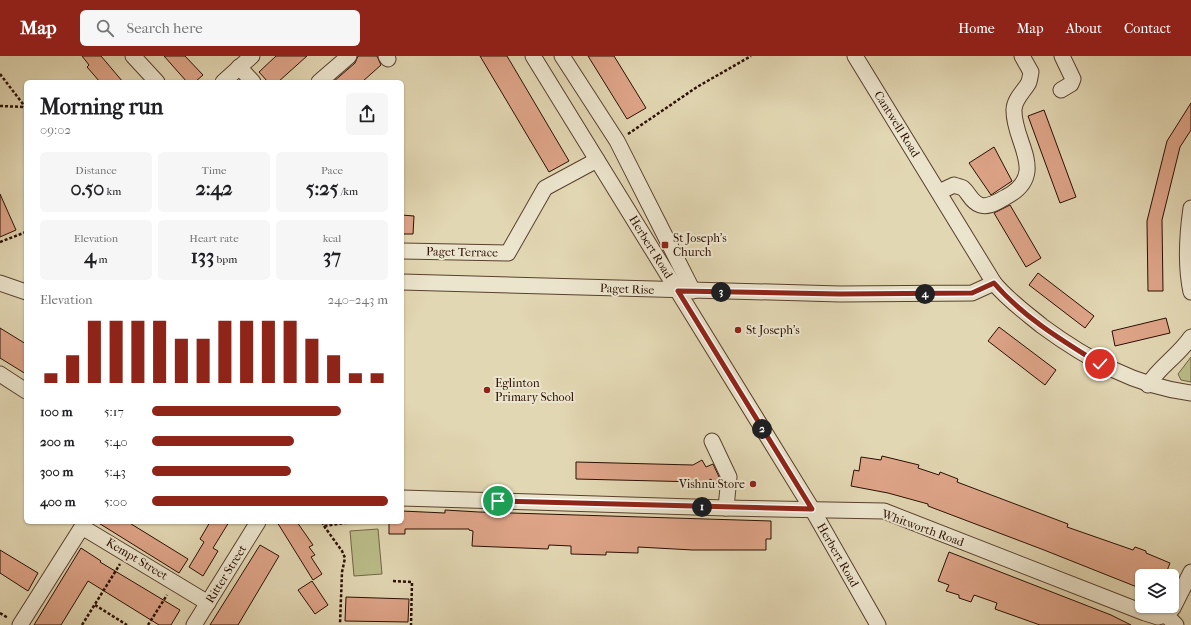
<!DOCTYPE html>
<html lang="en">
<head>
<meta charset="utf-8">
<style>
  :root { --surface:#fff; --page:#f6f6f6; --text:#202124; --muted:#757577; --accent:#8f2418 }
  body { margin:0; font-family:"IM FELL French Canon",serif; background:var(--page); color:var(--text); height:100vh; display:flex; flex-direction:column; font-size:15px; white-space:nowrap }
  * { box-sizing:border-box; margin:0 }
  p { font-size:13px; color:var(--muted) }
  .icon { flex:none; width:22px; height:22px; fill:none; stroke:currentColor; stroke-width:2; stroke-linecap:round; stroke-linejoin:round }
  .map { position:relative; flex:1; overflow:hidden }
  .details { position:absolute; left:24px; top:24px; width:380px; height:444px; display:flex; flex-direction:column; background:var(--surface); border-radius:6px; box-shadow:0 1px 3px #0004 }
  .details>* { flex:none }
  .tools { position:absolute; left:1135px; top:513px; display:grid; gap:8px }
  .tools a { display:grid; place-items:center; width:44px; height:44px; border-radius:6px; background:var(--surface); box-shadow:0 1px 3px #0004; font-size:20px }
  .pin { position:absolute; display:grid; place-items:center; width:34px; height:34px; color:#fff; margin:-17px; border:2px solid #fff; border-radius:50%; box-shadow:0 1px 4px #0007 }
  .km { position:absolute; width:20px; height:20px; margin:-10px; border-radius:50%; background:#222; color:#fff; font-size:11px; line-height:20px; text-align:center }
  .round { display:grid; place-items:center; flex:none; width:42px; height:42px; border-radius:6px; background:var(--page) }
  .overview { display:flex; align-items:center; justify-content:space-between; height:68px; padding:0 16px }
  h1 { font-size:22px; font-weight:800; line-height:30px }
  .metrics { display:grid; grid-template-columns:repeat(3,1fr); gap:6px; height:68px; padding:4px 16px }
  .metrics div { display:grid; align-content:center; border-radius:6px; background:var(--page); text-align:center }
  .metrics b { font-size:20px; font-weight:800 }
  .metrics small { font-size:11px; font-weight:400 }
  .metrics p { font-size:11px }
  .chart { height:112px; padding:8px 16px }
  .chart p { display:flex; justify-content:space-between }
  .chart svg { width:100%; height:72px; margin-top:4px; stroke:var(--accent); stroke-width:6 }
  ul { padding:0 16px; list-style:none; font-size:13px }
  li { display:grid; grid-template-columns:64px 48px 1fr; align-items:center; height:30px }
  li i { height:10px; border-radius:5px; background:var(--accent) }
  header { display:flex; align-items:center; gap:24px; box-sizing:border-box; height:56px; padding:0 20px; background:var(--accent); color:#fff }
  header strong { font-size:19px }
  nav { display:flex; gap:22px; margin-inline-start:auto; font-size:14px }
  .search { width:280px; height:36px; background:var(--page); display:flex; align-items:center; gap:10px; box-sizing:border-box; padding:0 14px; border-radius:6px; color:var(--muted); font-size:15px }
  .map>svg:first-child { display:block }
</style>
</head>
<body>
<header>
<strong>Map</strong>
<div class="search"><svg class="icon" aria-label="search" viewBox="0 0 24 24"><circle cx="10" cy="10" r="6"/><path d="M15 15l6 6"/></svg>Search here</div>
<nav><a>Home</a><a>Map</a><a>About</a><a>Contact</a></nav>
</header>
<div class="map">
<svg width="1191" height="569" viewBox="0 0 1191 569">
  <rect width="100%" height="100%" fill="#e2d7b3"/>
  <filter id="stains"><feTurbulence type="fractalNoise" baseFrequency=".005" numOctaves="4"/><feColorMatrix values="0 0 0 0 .2 0 0 0 0 .09 0 0 0 0 .02 0 0 0 .5 -.17"/></filter>
  <radialGradient id="worn" r=".72"><stop offset=".6" stop-color="#630" stop-opacity="0"/><stop offset="1" stop-color="#630" stop-opacity=".3"/></radialGradient>
  <!-- green -->
  <g fill="#babc88" stroke="#726544">
    <path d="M 1191,301 L 1191,326 L 1181,324 L 1178,318 Z"/>
    <path d="M 378,473 L 382,518 L 354,520 L 350,475 Z"/>
  </g>
  <!-- building -->
  <g fill="#dea488" stroke="#2a0e00">
    <path d="M 82,0 L 101,0 L 123,26 L 100,26 L 87,11 L 89,9 Z"/>
    <path d="M 164,0 L 185,0 L 203,19 L 195,26 L 187,26 Z"/>
    <path d="M 276,0 L 307,0 L 278,26 L 268,26 L 259,16 Z"/>
    <path d="M 358,0 L 377,0 L 381,9 L 362,26 L 333,26 L 355,7 Z"/>
    <path d="M 480,0 L 507,0 L 569,105 L 549,116 Z"/>
    <path d="M 588,0 L 614,0 L 646,52 L 627,63 Z"/>
    <path d="M 1191,47 L 1191,74 L 1180,91 L 1162,164 L 1163,235 L 1148,235 L 1147,165 L 1167,85 Z"/>
    <path d="M 1044,54 L 1076,141 L 1060,147 L 1028,60 Z"/>
    <path d="M 994,91 L 1012,125 L 991,139 L 969,107 Z"/>
    <path d="M 0,138 L 16,174 L 0,181 Z"/>
    <path d="M 1010,149 L 1041,202 L 1026,211 L 994,157 Z"/>
    <path d="M 402,159 L 414,160 L 413,178 L 402,178 Z"/>
    <path d="M 1038,217 L 1094,260 L 1085,272 L 1029,229 Z"/>
    <path d="M 1166,262 L 1170,277 L 1115,290 L 1112,275 Z"/>
    <path d="M 999,271 L 1056,314 L 1045,329 L 988,285 Z"/>
    <path d="M 0,272 L 26,288 L 26,318 L 0,302 Z"/>
    <path d="M 882,400 L 919,409 L 918,412 L 939,419 L 940,416 L 958,423 L 957,426 L 1068,468 L 1067,471 L 1133,494 L 1135,491 L 1146,495 L 1146,497 L 1170,507 L 1165,520 L 1142,520 L 1142,533 L 1044,494 L 928,450 L 928,448 L 888,437 L 851,430 L 854,414 L 859,415 L 861,401 L 881,404 Z"/>
    <path d="M 702,404 L 706,411 L 713,408 L 720,423 L 719,426 L 714,429 L 711,423 L 701,429 L 699,426 L 576,423 L 576,406 L 693,409 Z"/>
    <path d="M 445,454 L 479,456 L 771,465 L 771,483 L 766,483 L 766,494 L 693,494 L 638,491 L 638,497 L 606,496 L 606,499 L 571,498 L 571,490 L 549,489 L 548,493 L 472,490 L 473,475 L 469,474 L 469,473 L 405,473 L 405,478 L 389,478 L 389,466 L 402,466 L 402,455 L 445,457 Z"/>
    <path d="M 97,466 L 128,466 L 188,503 L 179,517 Z"/>
    <path d="M 210,466 L 229,466 L 213,492 L 218,495 L 203,520 L 189,511 L 204,486 L 200,483 Z"/>
    <path d="M 277,466 L 297,466 L 313,489 L 309,491 L 315,499 L 311,501 L 322,518 L 313,524 Z"/>
    <path d="M 260,489 L 279,500 L 238,569 L 210,569 Z"/>
    <path d="M 81,492 L 101,505 L 100,506 L 180,554 L 171,569 L 159,569 L 88,525 L 61,569 L 34,569 Z"/>
    <path d="M 0,494 L 38,517 L 28,535 L 0,517 Z"/>
    <path d="M 949,496 L 1111,559 L 1131,569 L 1040,569 L 995,553 L 997,547 L 974,539 L 971,546 L 959,542 L 959,539 L 946,535 L 949,529 L 938,525 Z"/>
    <path d="M 312,525 L 328,549 L 315,558 L 298,534 Z"/>
    <path d="M 346,541 L 409,543 L 408,566 L 345,565 Z"/>
  </g>
  <g fill="none" stroke-linecap="round" stroke-linejoin="round">
    <defs>
      <g id="minor">
        <path d="M 133,0 L 157,26"/>
        <path d="M 386,0 L 388,3"/>
        <path d="M 533,0 L 812,453 L 878,569"/>
        <path d="M 562,0 L 617,85 L 693,235"/>
        <path d="M 855,0 L 994,227 C 1008,244 1025,256 1042,270 C 1087,303 1135,330 1191,337"/>
        <path d="M 239,11 L 253,26"/>
        <path d="M 223,26 L 252,0"/>
        <path d="M 319,26 L 349,0"/>
        <path d="M 1061,34 L 1071,28 L 1073,23 L 1062,0"/>
        <path d="M 939,136 L 954,129 C 956,130 961,131 963,132 C 969,137 971,146 980,149 C 989,152 998,145 1006,141 C 1049,118 1013,86 1014,54 C 1014,44 1023,36 1028,28 C 1030,25 1030,20 1031,16 L 1022,0"/>
        <path d="M 1191,152 C 1187,180 1185,208 1191,236"/>
        <path d="M 402,195 L 508,197 L 545,132 L 597,104"/>
        <path d="M 402,226 L 840,238 L 972,237 L 994,227"/>
        <path d="M 0,227 L 26,236"/>
        <path d="M 0,318 L 26,335"/>
        <path d="M 1148,329 C 1159,311 1178,300 1191,281"/>
        <path d="M 712,385 L 729,421 L 726,452"/>
        <path d="M 402,442 L 726,452 L 884,455 L 1145,557 L 1158,561 L 1166,559"/>
        <path d="M 1166,559 L 1173,552 L 1191,516"/>
        <path d="M 1166,559 L 1176,569"/>
        <path d="M 20,569 L 82,471 L 208,547"/>
        <path d="M 194,569 L 258,466"/>
      </g>
    </defs>
    <!-- minor casing -->
    <use href="#minor" stroke="#58402d" stroke-width="17"/>
    <!-- path -->
    <g stroke="#2a0e00" stroke-width="2.5" stroke-dasharray="3 2" stroke-linecap="butt">
      <path d="M 0,18 L 26,52"/>
      <path d="M 0,50 L 25,51"/>
      <path d="M 628,78 L 697,31 L 751,0"/>
      <path d="M 0,186 L 26,176"/>
      <path d="M 322,466 L 324,470 L 352,466"/>
      <path d="M 324,470 L 342,495 L 345,502 L 342,516 L 340,568"/>
      <path d="M 393,525 L 412,526 L 411,569"/>
      <path d="M 95,549 L 127,569"/>
      <path d="M 0,557 L 8,562"/>
      <path d="M 82,569 L 120,508"/>
      <path d="M 148,569 L 167,539"/>
    </g>
    <!-- minor -->
    <use href="#minor" stroke="#ece5ce" stroke-width="15"/>
  </g>
  <g fill="none" stroke-linecap="round" stroke-linejoin="round">
    <defs>
      <path id="route" d="M 498,445 L 812,453 L 678,235 L 840,238 L 972,237 L 994,227 C 1023,261 1063,285 1100,308"/>
    </defs>
    <!-- route casing -->
    <use href="#route" stroke="#fff" stroke-width="8"/>
    <!-- route -->
    <use href="#route" stroke="#8f2418" stroke-width="5"/>
  </g>
  <!-- markers -->
  <g fill="#8f2418" stroke="#ece5ce" stroke-width="1.5">
    <rect x="661" y="185" width="8" height="8" rx="2"/>
    <circle cx="738" cy="274" r="4"/>
    <circle cx="487" cy="334" r="4"/>
    <circle cx="753" cy="428" r="4"/>
  </g>
  <g text-anchor="middle" stroke-width="4" stroke-linejoin="round" paint-order="stroke">
    <!-- street labels -->
    <g font-size="12" fill="#2a0e00" stroke="#ece5ce">
      <text transform="translate(897 68) rotate(58)" y="4">Cantwell Road</text>
      <text transform="translate(651 191) rotate(58)" y="4">Herbert Road</text>
      <text transform="translate(462 196) rotate(1)" y="4">Paget Terrace</text>
      <text transform="translate(627 233) rotate(2)" y="4">Paget Rise</text>
      <text transform="translate(923 472) rotate(20)" y="4">Whitworth Road</text>
      <text transform="translate(838 499) rotate(60)" y="4">Herbert Road</text>
      <text transform="translate(137 503) rotate(31)" y="4">Kempt Street</text>
      <text transform="translate(226 518) rotate(-58)" y="4">Ritter Street</text>
    </g>
    <!-- poi labels -->
    <g font-size="12" fill="#2a0e00" stroke="#ece5ce" text-anchor="start">
      <text x="673" y="186">St Joseph's<tspan x="673" dy="14">Church</tspan></text>
      <text x="746" y="278">St Joseph's</text>
      <text x="495" y="331">Eglinton<tspan x="495" dy="14">Primary School</tspan></text>
      <text x="745" y="432" text-anchor="end">Vishnu Store</text>
    </g>
  </g>
  <rect width="100%" height="100%" filter="url(#stains)"/>
  <rect width="100%" height="100%" fill="url(#worn)"/>
</svg>
<div class="tools">
<a><svg class="icon" aria-label="layers" viewBox="0 0 24 24"><path d="M12 4l9 5-9 5-9-5zM3 14l9 5 9-5"/></svg></a>
</div>
<div class="pin" style="left:498px;top:445px;background:#1e9e55"><svg class="icon" aria-label="arrive" viewBox="0 0 24 24"><path d="M6 21V4h12l-3 4 3 4H6"/></svg></div>
<div class="pin" style="left:1100px;top:308px;background:#d93025"><svg class="icon" aria-label="check" viewBox="0 0 24 24"><path d="M5 12l5 5 9-10"/></svg></div>
<b class="km" style="left:702px;top:451px">1</b>
<b class="km" style="left:762px;top:373px">2</b>
<b class="km" style="left:721px;top:236px">3</b>
<b class="km" style="left:925px;top:238px">4</b>
<section class="details">
<div class="overview"><div><h1>Morning run</h1><p>09:02</p></div><a class="round"><svg class="icon" aria-label="share" viewBox="0 0 24 24"><path d="M12 15V3M7 8l5-5 5 5M5 13v7h14v-7"/></svg></a></div>
<div class="metrics">
<div><p>Distance</p><b>0.50<small> km</small></b></div>
<div><p>Time</p><b>2:42</b></div>
<div><p>Pace</p><b>5:25<small> /km</small></b></div>
</div>
<div class="metrics">
<div><p>Elevation</p><b>4<small> m</small></b></div>
<div><p>Heart rate</p><b>133<small> bpm</small></b></div>
<div><p>kcal</p><b>37</b></div>
</div>
<div class="chart"><p><span>Elevation</span>240–243 m</p>
<svg viewBox="0 0 160 44" preserveAspectRatio="none"><path d="M5 44V38M15 44V27M25 44V6M35 44V6M45 44V6M55 44V6M65 44V17M75 44V17M85 44V6M95 44V6M105 44V6M115 44V6M125 44V17M135 44V27M145 44V38M155 44V38"/></svg>
</div>
<ul>
<li><b>100 m</b>5:17<i style="width:80%"></i></li>
<li><b>200 m</b>5:40<i style="width:60%"></i></li>
<li><b>300 m</b>5:43<i style="width:59%"></i></li>
<li><b>400 m</b>5:00<i style="width:100%"></i></li>
</ul>
</section>
</div>
</body>
</html>
